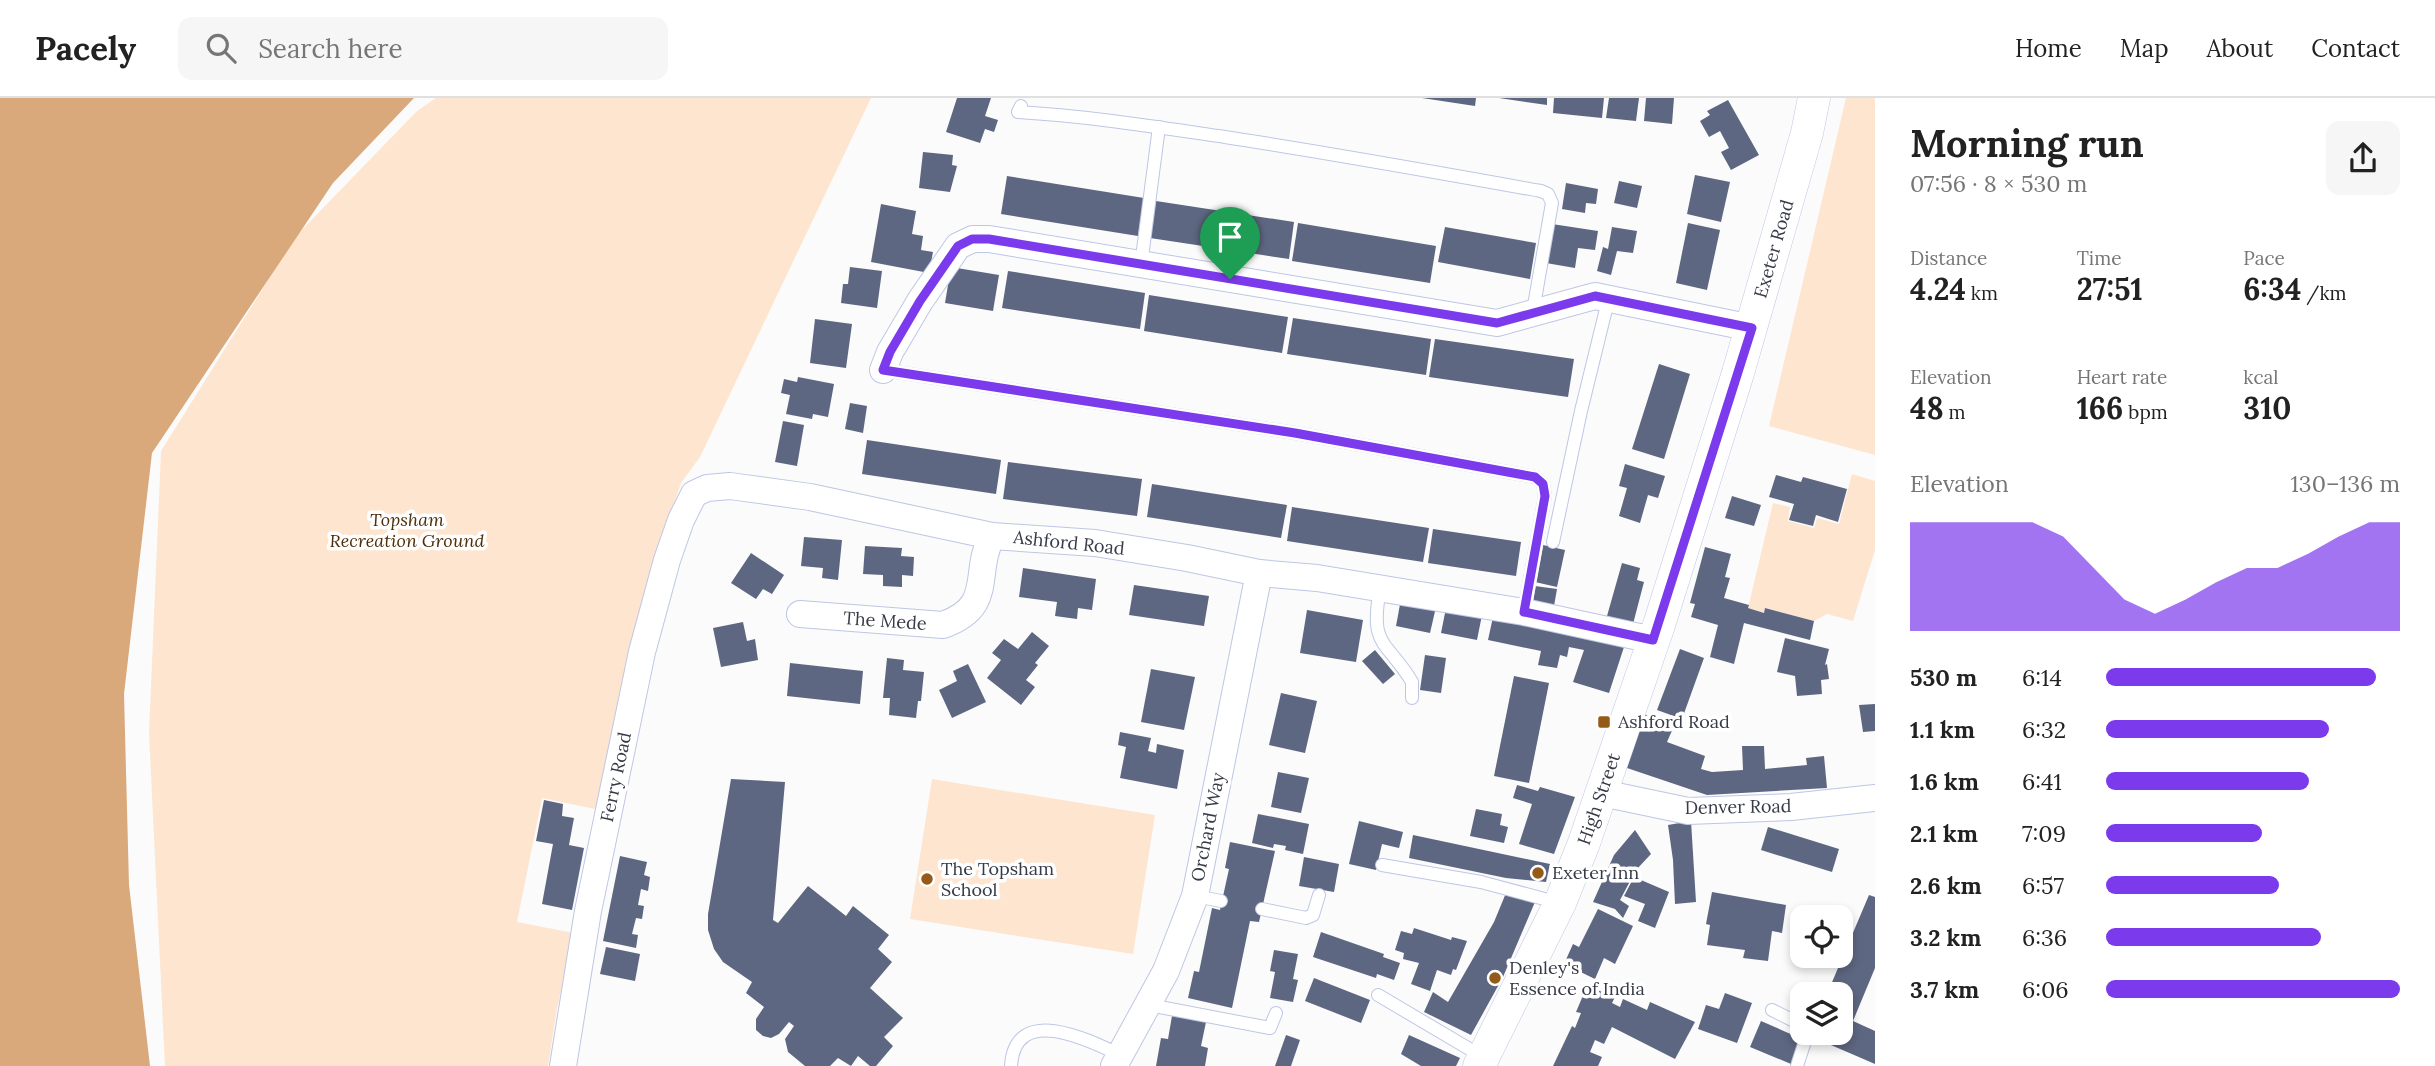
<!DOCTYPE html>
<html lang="en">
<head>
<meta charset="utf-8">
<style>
  :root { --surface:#fff; --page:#f6f6f6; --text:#222; --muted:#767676; --line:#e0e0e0; --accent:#7c3aed }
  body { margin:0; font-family:Lora,serif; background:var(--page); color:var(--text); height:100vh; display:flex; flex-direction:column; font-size:26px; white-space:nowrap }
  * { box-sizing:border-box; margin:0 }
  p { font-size:23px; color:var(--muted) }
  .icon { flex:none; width:38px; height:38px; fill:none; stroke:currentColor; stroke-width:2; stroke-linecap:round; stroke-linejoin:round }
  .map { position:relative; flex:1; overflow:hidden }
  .side { display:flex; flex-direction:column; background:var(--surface); width:560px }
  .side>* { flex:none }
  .tools { position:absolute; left:1790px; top:807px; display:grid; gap:14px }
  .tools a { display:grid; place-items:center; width:63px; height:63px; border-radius:14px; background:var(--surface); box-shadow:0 4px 10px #0003; font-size:35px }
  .pin { position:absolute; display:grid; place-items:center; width:60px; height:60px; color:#fff; margin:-72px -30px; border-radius:50% 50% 50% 0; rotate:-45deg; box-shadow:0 0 7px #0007 }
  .pin .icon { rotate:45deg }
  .round { display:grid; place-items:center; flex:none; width:74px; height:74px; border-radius:14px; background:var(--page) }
  .headline { display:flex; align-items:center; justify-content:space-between; height:119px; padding:0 35px }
  h1 { font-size:38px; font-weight:700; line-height:52px }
  .metrics { display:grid; grid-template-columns:repeat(3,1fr); gap:10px; height:119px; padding:7px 35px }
  .metrics div { display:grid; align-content:center }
  .metrics b { font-size:30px; font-weight:700 }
  .metrics small { font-size:19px; font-weight:400 }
  .metrics p { font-size:19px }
  .chart { height:196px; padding:14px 35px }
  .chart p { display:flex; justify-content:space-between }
  .chart svg { width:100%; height:126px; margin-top:7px; fill:var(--accent); opacity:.7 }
  ul { padding:0 35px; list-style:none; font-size:23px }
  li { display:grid; grid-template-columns:112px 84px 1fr; align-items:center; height:52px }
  li i { height:18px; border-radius:9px; background:var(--accent) }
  header { display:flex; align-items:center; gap:42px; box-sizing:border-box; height:98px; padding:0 35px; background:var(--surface); border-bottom:2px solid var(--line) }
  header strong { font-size:33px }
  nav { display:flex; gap:38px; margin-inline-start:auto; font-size:24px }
  .search { width:490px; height:63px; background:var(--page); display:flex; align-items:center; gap:18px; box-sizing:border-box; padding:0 24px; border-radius:14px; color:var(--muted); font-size:26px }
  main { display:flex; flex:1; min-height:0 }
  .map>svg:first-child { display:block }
</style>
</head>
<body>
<header>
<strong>Pacely</strong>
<div class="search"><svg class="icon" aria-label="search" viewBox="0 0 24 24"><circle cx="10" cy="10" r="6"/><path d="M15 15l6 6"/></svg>Search here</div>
<nav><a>Home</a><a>Map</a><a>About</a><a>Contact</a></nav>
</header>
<main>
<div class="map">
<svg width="1875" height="968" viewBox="0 0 1875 968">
  <rect width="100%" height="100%" fill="#fbfbfb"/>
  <!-- green -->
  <g fill="#fee5d0">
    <path d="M 436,0 L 871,0 L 700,359 L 681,385 L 662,441 L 600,712 L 542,700 L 517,824 L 574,835 L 557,910 L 548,968 L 165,968 L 149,635 L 161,353 L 295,139 L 417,13 Z"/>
    <path d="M 1846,0 L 1875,0 L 1875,357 L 1769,328 Z"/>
    <path d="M 1852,376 L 1875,383 L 1875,452 L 1853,523 L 1827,516 L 1814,523 L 1766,510 L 1764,515 L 1748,510 L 1773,405 L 1790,409 L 1788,423 L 1814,430 L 1817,420 L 1839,426 Z"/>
    <path d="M 932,681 L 1155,717 L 1133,856 L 910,821 Z"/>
  </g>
  <!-- water -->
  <path fill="#d9a87b" d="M 0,0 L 414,0 L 333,85 L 152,355 L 124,596 L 129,787 L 150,968 L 0,968 Z"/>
  <!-- building -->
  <g fill="#5e6781">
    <path d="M 957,0 L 991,0 L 985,18 L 998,22 L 994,34 L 985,31 L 980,45 L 946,34 Z"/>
    <path d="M 1422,0 L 1476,0 L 1475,8 Z"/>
    <path d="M 1499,0 L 1547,0 L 1547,7 Z"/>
    <path d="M 1554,0 L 1604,0 L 1602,20 L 1553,15 Z"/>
    <path d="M 1609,0 L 1639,0 L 1636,23 L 1606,20 Z"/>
    <path d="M 1646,0 L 1674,0 L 1672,26 L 1644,23 Z"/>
    <path d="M 1728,2 L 1759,57 L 1731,72 L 1721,54 L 1729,50 L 1720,33 L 1709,39 L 1700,23 L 1710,17 L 1707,13 Z"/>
    <path d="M 923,54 L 953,57 L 952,67 L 957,68 L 950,94 L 919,90 Z"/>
    <path d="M 1695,77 L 1730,84 L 1721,124 L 1687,116 Z"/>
    <path d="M 1007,78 L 1144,100 L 1138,138 L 1001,116 Z"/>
    <path d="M 1619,83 L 1642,88 L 1637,110 L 1614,105 Z"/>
    <path d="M 1566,85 L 1598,91 L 1596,106 L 1586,105 L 1585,115 L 1562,111 Z"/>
    <path d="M 1156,103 L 1294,124 L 1289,161 L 1150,140 Z"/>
    <path d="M 881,106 L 916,113 L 912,136 L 923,138 L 921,152 L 933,154 L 929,175 L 871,164 Z"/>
    <path d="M 1298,125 L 1436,148 L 1430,185 L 1292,163 Z"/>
    <path d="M 1688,125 L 1720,132 L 1707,192 L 1676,185 Z"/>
    <path d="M 1552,126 L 1598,133 L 1595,152 L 1578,150 L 1575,170 L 1546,165 Z"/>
    <path d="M 1445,129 L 1536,145 L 1530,181 L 1438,164 Z"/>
    <path d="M 1612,129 L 1637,133 L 1633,155 L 1617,153 L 1611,177 L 1597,173 L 1603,149 L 1608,151 Z"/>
    <path d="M 850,169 L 882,173 L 877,210 L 841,205 L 843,186 L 848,186 Z"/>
    <path d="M 951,169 L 999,177 L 993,213 L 945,205 Z"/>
    <path d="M 1008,173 L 1145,195 L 1140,231 L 1002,210 Z"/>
    <path d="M 1149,197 L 1288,219 L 1282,255 L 1144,233 Z"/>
    <path d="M 1293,220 L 1431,241 L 1426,277 L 1287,256 Z"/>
    <path d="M 815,221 L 852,226 L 846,270 L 810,265 Z"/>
    <path d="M 1435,241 L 1574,261 L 1568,299 L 1429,279 Z"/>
    <path d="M 1659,266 L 1690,276 L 1664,361 L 1632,351 Z"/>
    <path d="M 798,279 L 834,286 L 828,319 L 813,316 L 812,321 L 786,316 L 790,297 L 781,295 L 784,281 L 797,284 Z"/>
    <path d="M 850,305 L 867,308 L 863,335 L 845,331 Z"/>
    <path d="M 783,323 L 804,327 L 797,368 L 775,364 Z"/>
    <path d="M 867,342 L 1001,362 L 996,396 L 862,376 Z"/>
    <path d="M 1008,364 L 1142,381 L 1137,418 L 1003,401 Z"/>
    <path d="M 1625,366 L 1665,378 L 1658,400 L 1648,397 L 1640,425 L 1619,418 L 1627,390 L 1619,388 Z"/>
    <path d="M 1776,377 L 1801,384 L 1803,379 L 1847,391 L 1838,424 L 1816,417 L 1813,428 L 1789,422 L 1794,406 L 1769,399 Z"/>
    <path d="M 1152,386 L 1287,407 L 1281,440 L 1147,419 Z"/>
    <path d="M 1732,398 L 1761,407 L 1754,428 L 1725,420 Z"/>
    <path d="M 1292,409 L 1429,430 L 1423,464 L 1287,443 Z"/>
    <path d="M 1433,431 L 1521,444 L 1516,478 L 1428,465 Z"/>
    <path d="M 804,439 L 842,442 L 838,482 L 822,480 L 823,470 L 801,468 Z"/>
    <path d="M 1543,447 L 1565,452 L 1557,489 L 1535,484 Z"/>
    <path d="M 865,448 L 902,450 L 901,458 L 914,459 L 913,478 L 902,477 L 902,489 L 883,488 L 883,477 L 863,476 Z"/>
    <path d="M 1705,449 L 1731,456 L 1725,479 L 1730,480 L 1724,500 L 1749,507 L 1748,510 L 1764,515 L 1765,510 L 1814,523 L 1810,542 L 1744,525 L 1734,566 L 1710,559 L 1718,527 L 1691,519 L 1695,506 L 1690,505 Z"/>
    <path d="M 751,455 L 784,477 L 772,496 L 763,491 L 756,501 L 731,485 Z"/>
    <path d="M 1622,465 L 1640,470 L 1637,482 L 1644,484 L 1633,526 L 1607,518 Z"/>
    <path d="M 1023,470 L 1096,481 L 1092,512 L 1078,510 L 1077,521 L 1055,518 L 1057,504 L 1019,499 Z"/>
    <path d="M 1134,487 L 1209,498 L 1204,528 L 1129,517 Z"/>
    <path d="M 1535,488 L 1557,491 L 1554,508 L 1533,505 Z"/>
    <path d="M 1401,501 L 1436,509 L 1430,535 L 1396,528 Z"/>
    <path d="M 1446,510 L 1482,517 L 1477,542 L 1441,535 Z"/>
    <path d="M 1307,512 L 1363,522 L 1356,564 L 1300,555 Z"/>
    <path d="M 1493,519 L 1624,549 L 1609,595 L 1573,584 L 1584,552 L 1569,549 L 1567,559 L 1560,557 L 1557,570 L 1538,567 L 1541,553 L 1488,542 Z"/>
    <path d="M 743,524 L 747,543 L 755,541 L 758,562 L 721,569 L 713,530 Z"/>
    <path d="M 1032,534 L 1049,548 L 1035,565 L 1038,567 L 1026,582 L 1035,589 L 1021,607 L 987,580 L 1001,562 L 992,555 L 1004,541 L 1018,551 Z"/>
    <path d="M 1785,540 L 1829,551 L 1825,567 L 1827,566 L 1829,581 L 1821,582 L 1822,596 L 1797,598 L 1795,578 L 1777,574 Z"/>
    <path d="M 1680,551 L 1704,560 L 1682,621 L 1657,612 Z"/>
    <path d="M 1375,552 L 1395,576 L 1383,586 L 1362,563 Z"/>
    <path d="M 1425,557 L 1446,560 L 1441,595 L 1420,592 Z"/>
    <path d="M 887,560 L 904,562 L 903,572 L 924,574 L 921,603 L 918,603 L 916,620 L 889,617 L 890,600 L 883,600 Z"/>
    <path d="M 790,565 L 863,573 L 860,606 L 787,598 Z"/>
    <path d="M 968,566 L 986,604 L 952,620 L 939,592 L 957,583 L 953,573 Z"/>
    <path d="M 1151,571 L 1195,579 L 1184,632 L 1141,624 Z"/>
    <path d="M 1514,578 L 1549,585 L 1529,685 L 1494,678 Z"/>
    <path d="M 1281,595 L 1317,603 L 1305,655 L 1269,647 Z"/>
    <path d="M 1875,606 L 1875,633 L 1863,634 L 1859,607 Z"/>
    <path d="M 1643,616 L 1674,628 L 1667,644 L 1705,658 L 1701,671 L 1712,674 L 1743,672 L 1742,648 L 1764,648 L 1765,671 L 1807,667 L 1806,660 L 1824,658 L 1827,690 L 1707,697 L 1627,670 L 1626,660 Z"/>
    <path d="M 1120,634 L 1151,640 L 1148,653 L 1156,655 L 1157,646 L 1184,652 L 1177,691 L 1120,680 L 1126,649 L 1118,647 Z"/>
    <path d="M 1278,674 L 1309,680 L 1301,715 L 1271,709 Z"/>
    <path d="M 731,681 L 785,684 L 773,822 L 778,825 L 808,788 L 846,818 L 853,808 L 889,837 L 878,851 L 892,864 L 870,890 L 903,920 L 884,939 L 893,948 L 876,968 L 870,968 L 858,958 L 851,968 L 838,960 L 830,968 L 805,968 L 788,954 L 785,941 L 794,928 L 789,924 L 779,936 L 771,940 L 763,938 L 756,932 L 756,921 L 764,909 L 746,895 L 752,884 L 723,864 L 714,851 L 708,832 L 708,816 Z"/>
    <path d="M 1517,687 L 1538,693 L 1540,689 L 1575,699 L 1554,756 L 1519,746 L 1532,706 L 1513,700 Z"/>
    <path d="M 544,702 L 563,706 L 562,718 L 574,720 L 569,747 L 584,750 L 572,812 L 542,806 L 553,746 L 536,743 Z"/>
    <path d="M 1476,711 L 1502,716 L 1500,727 L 1508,729 L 1504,745 L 1470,738 Z"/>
    <path d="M 1258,716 L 1309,726 L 1303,756 L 1285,752 L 1286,748 L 1274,746 L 1273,750 L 1252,745 Z"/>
    <path d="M 1359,723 L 1403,734 L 1399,750 L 1382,746 L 1376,772 L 1349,766 Z"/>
    <path d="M 1691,723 L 1696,804 L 1675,806 L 1673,762 L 1668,727 Z"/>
    <path d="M 1768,729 L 1839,751 L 1832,774 L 1761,752 Z"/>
    <path d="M 1635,732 L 1651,756 L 1636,772 L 1620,802 L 1629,808 L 1623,820 L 1615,811 L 1593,804 L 1614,757 Z"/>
    <path d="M 1413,737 L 1550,766 L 1546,784 L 1506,780 L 1409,760 Z"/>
    <path d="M 1230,744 L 1275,753 L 1259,824 L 1250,823 L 1232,910 L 1188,900 L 1194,873 L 1199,874 L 1212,810 L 1220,812 L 1229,771 L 1225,770 Z"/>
    <path d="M 620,758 L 647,764 L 644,777 L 650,779 L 648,793 L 641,791 L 638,807 L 644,808 L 642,821 L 636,820 L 632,836 L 638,837 L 636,850 L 603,843 Z"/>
    <path d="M 1304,759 L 1339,766 L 1334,794 L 1299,788 Z"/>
    <path d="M 1634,779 L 1669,794 L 1655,830 L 1638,823 L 1645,806 L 1624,798 Z"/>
    <path d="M 1712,794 L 1786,807 L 1782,835 L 1772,833 L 1768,863 L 1743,860 L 1745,852 L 1707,847 L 1710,827 L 1706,826 Z"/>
    <path d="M 1506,795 L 1535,804 L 1503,879 L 1471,937 L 1424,914 L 1433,894 L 1448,904 L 1494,824 Z"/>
    <path d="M 1869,797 L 1875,799 L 1875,870 L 1853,923 L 1875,933 L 1875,966 L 1817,941 L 1820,934 L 1841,934 L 1841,914 L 1844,916 L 1846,912 L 1841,910 L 1841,896 L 1827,896 Z"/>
    <path d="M 1598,811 L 1633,828 L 1615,866 L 1604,860 L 1595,881 L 1564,866 L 1573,846 L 1579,849 Z"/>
    <path d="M 1414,830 L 1451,842 L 1452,839 L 1467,843 L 1456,872 L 1453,871 L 1451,877 L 1437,872 L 1430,893 L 1411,886 L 1419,865 L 1403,861 L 1404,855 L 1395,852 L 1401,833 L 1412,836 Z"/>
    <path d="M 1321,834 L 1384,856 L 1383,859 L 1400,865 L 1394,882 L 1377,876 L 1376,880 L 1313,859 Z"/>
    <path d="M 606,849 L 640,856 L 635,883 L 600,876 Z"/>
    <path d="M 1274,852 L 1298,856 L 1293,881 L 1298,882 L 1293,904 L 1270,900 L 1275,874 L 1270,873 Z"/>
    <path d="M 1314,880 L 1370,902 L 1361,925 L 1305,903 Z"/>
    <path d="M 1587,888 L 1615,899 L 1612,905 L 1620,909 L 1623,901 L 1647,912 L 1650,904 L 1695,924 L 1675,961 L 1612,929 L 1604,946 L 1595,942 L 1590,954 L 1602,959 L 1598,968 L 1553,968 L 1572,928 L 1575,930 L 1581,915 L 1576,914 Z"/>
    <path d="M 1725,895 L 1752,905 L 1737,945 L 1698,931 L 1706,907 L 1719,911 Z"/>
    <path d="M 1172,918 L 1206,924 L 1201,948 L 1208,950 L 1205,968 L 1156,968 L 1161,940 L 1168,941 Z"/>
    <path d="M 1761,923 L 1802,941 L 1791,966 L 1750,949 Z"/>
    <path d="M 1286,937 L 1300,942 L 1291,968 L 1275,968 Z"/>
    <path d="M 1409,937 L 1460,960 L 1456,968 L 1421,968 L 1401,956 Z"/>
  </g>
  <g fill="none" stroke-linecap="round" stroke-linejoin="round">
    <defs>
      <g id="service">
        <path d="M 1021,8 L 1018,14 C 1088,18 1156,29 1225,39 C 1330,55 1435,74 1541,93 L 1548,96 L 1552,105 L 1533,213"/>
        <path d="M 1141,167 L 1159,29"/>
        <path d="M 883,272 L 1295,335 L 1535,379 L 1543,386 L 1545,398 L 1524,514"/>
        <path d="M 1553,444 L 1581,313 L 1609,199"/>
        <path d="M 1380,491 C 1369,550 1387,542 1412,584 L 1412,600"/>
        <path d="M 1382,767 L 1481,784 L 1559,805"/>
        <path d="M 1195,798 L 1221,803"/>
        <path d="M 1262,811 L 1306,820 L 1313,817 L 1319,797"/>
        <path d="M 1378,897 L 1483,959"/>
        <path d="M 1149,907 L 1270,930 L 1276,915"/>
        <path d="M 1772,912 L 1802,927"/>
        <path d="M 1011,968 C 1015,905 1089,942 1120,957"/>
        <path d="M 1797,968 L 1808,934"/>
      </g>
      <g id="minor">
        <path d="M 883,272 L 890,254 L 920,203 L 958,148 L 973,141 L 989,141 L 1497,225 L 1595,198 L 1752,230"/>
        <path d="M 800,516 L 943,527 C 996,508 972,476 992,438"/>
        <path d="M 1602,695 L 1688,713 L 1791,709 L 1875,700"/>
        <path d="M 563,968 L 588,813 L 642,554 L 667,462 L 681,422 L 694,396 L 707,390 L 730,388 L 810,399 L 992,438 L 1095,445 L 1187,460 L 1259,475 L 1317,480 L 1524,514 L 1653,542"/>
        <path d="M 1114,968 L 1166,873 L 1195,798 L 1259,475"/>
      </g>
      <path id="tertiary" d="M 1479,968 L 1560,805 L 1584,745 L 1659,527 L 1738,275 L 1807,35 L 1814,0"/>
    </defs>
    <!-- service casing -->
    <use href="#service" stroke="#bdc7e5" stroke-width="14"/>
    <!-- minor casing -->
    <use href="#minor" stroke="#bdc7e5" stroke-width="28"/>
    <!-- tertiary casing -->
    <use href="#tertiary" stroke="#bdc7e5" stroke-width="33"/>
    <!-- service -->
    <use href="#service" stroke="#fff" stroke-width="12"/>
    <!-- minor -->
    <use href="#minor" stroke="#fff" stroke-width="26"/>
    <!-- tertiary -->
    <use href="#tertiary" stroke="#fff" stroke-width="32"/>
  </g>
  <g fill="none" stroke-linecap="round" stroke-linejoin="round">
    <defs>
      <path id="route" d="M 972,141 L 989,141 L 1497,225 L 1595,198 L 1752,230 L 1653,542 L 1524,514 L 1545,398 L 1543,386 L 1535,379 L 1295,335 L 883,272 L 890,254 L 920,203 L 958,148 Z"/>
    </defs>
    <!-- route casing -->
    <use href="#route" stroke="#fff" stroke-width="14"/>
    <!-- route -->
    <use href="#route" stroke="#7c3aed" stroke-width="9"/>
  </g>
  <!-- markers -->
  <g fill="#945a17" stroke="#fff" stroke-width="2.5">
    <rect x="1597" y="617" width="14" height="14" rx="3.5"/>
    <circle cx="1538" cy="775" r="7"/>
    <circle cx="927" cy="781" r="7"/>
    <circle cx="1495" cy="880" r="7"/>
  </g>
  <g text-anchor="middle" stroke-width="7" stroke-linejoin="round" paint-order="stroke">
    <!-- street labels -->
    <g font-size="18" fill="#373b47" stroke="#fff">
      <text transform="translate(1774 151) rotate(-74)" y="6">Exeter Road</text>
      <text transform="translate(1069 445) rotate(6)" y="6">Ashford Road</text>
      <text transform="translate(885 523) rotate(4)" y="6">The Mede</text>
      <text transform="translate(616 679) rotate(-78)" y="6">Ferry Road</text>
      <text transform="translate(1599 701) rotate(-71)" y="6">High Street</text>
      <text transform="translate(1738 709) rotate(-1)" y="6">Denver Road</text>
      <text transform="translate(1208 729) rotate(-79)" y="6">Orchard Way</text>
    </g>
    <!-- park labels -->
    <g font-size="18" font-style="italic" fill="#4f2f0a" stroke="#fff">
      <text x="407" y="428">Topsham<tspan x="407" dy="21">Recreation Ground</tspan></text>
    </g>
    <!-- poi labels -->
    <g font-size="18" fill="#373b47" stroke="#fff" text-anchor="start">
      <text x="1618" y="630">Ashford Road</text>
      <text x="941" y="777">The Topsham<tspan x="941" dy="21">School</tspan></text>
      <text x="1552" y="781">Exeter Inn</text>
      <text x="1509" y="876">Denley's<tspan x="1509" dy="21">Essence of India</tspan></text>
    </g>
  </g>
</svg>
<div class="tools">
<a><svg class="icon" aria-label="locate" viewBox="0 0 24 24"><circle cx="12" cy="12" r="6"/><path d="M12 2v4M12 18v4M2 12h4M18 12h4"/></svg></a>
<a><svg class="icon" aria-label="layers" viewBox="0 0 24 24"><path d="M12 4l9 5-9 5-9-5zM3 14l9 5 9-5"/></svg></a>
</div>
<div class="pin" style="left:1230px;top:181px;background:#1e9e55"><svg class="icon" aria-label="arrive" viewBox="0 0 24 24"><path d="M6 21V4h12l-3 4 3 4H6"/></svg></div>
</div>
<section class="side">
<div class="headline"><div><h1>Morning run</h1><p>07:56 · 8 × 530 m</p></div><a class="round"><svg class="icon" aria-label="share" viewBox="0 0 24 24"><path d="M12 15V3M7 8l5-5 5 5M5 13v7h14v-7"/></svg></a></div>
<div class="metrics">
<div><p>Distance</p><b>4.24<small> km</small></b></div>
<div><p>Time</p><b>27:51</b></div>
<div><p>Pace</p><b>6:34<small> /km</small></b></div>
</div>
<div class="metrics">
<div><p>Elevation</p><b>48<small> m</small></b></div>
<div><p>Heart rate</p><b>166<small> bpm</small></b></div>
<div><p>kcal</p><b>310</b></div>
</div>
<div class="chart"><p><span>Elevation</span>130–136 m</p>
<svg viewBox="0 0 160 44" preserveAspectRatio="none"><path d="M0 44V6L10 6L20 6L30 6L40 6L50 11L60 22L70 33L80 38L90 33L100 27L110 22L120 22L130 17L140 11L150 6L160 6V44z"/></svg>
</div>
<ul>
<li><b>530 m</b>6:14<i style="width:92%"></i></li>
<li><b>1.1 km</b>6:32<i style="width:76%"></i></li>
<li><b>1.6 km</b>6:41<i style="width:69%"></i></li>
<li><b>2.1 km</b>7:09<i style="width:53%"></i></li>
<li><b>2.6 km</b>6:57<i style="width:59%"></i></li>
<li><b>3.2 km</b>6:36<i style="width:73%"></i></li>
<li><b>3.7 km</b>6:06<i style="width:100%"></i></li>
</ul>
</section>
</main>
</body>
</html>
